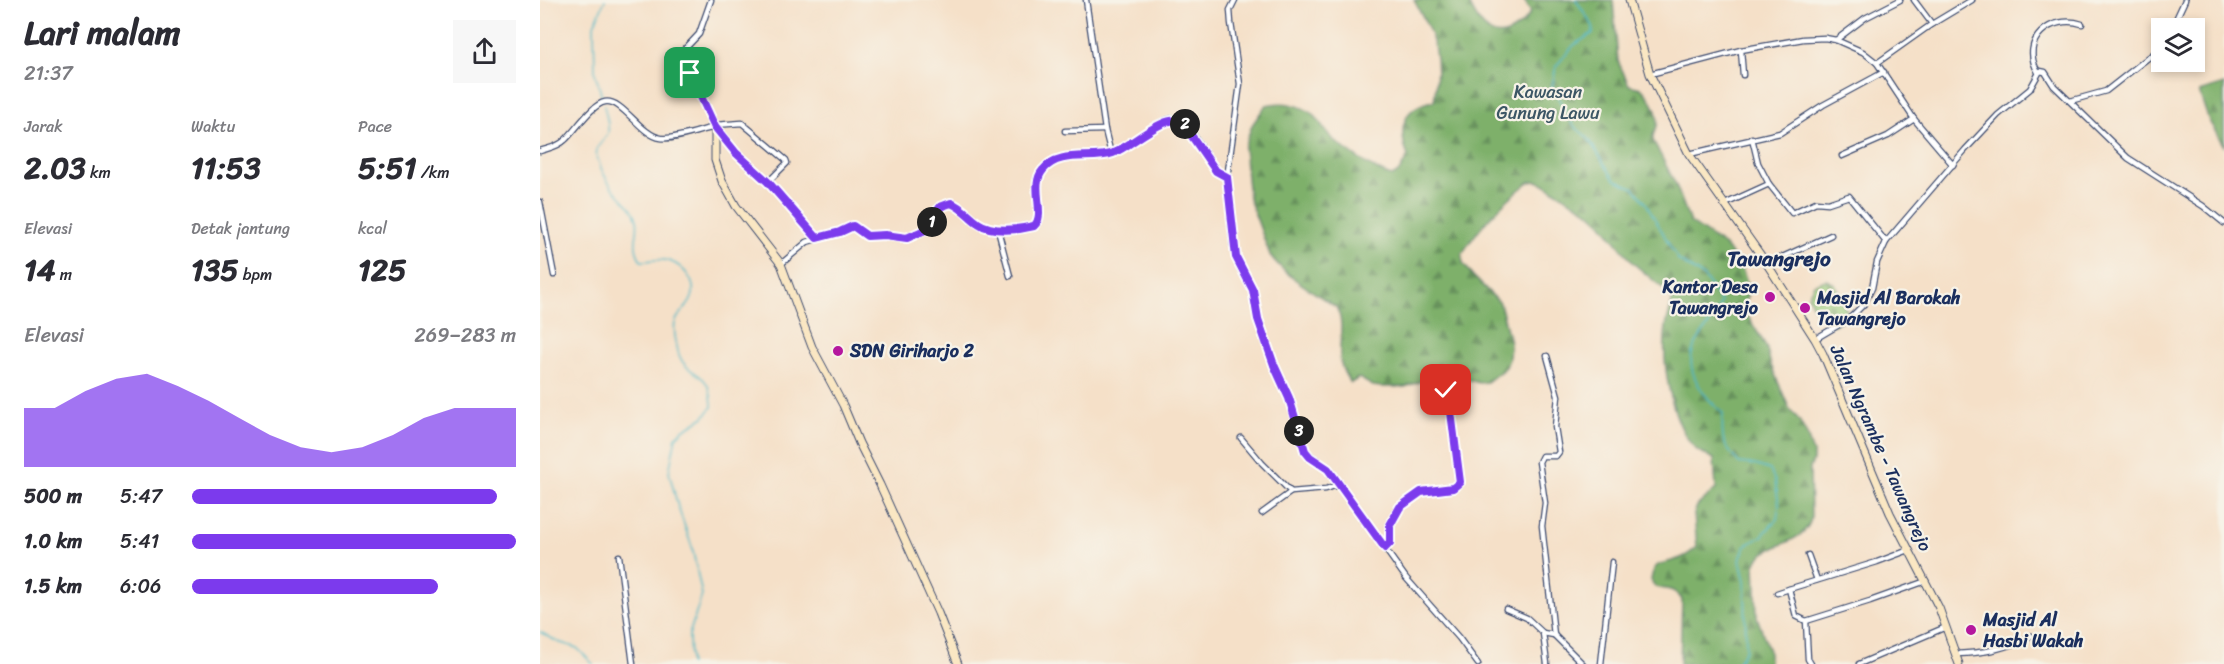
<!DOCTYPE html>
<html lang="id">
<head>
<meta charset="utf-8">
<style>
  :root { --surface:#fff; --page:#f7f7f7; --text:#2b2b33; --muted:#7c7c81; --accent:#7c3aed }
  body { margin:0; font-family:Sriracha,sans-serif; background:var(--page); color:var(--text); height:100vh; display:flex; flex-direction:column; font-size:22px; white-space:nowrap }
  * { box-sizing:border-box; margin:0 }
  p { font-size:20px; color:var(--muted) }
  .icon { flex:none; width:33px; height:33px; fill:none; stroke:currentColor; stroke-width:2; stroke-linecap:round; stroke-linejoin:round }
  .map { position:relative; flex:1; overflow:hidden }
  .drawer { display:flex; flex-direction:column; background:var(--surface); width:540px }
  .drawer>* { flex:none }
  .controls { position:absolute; left:1611px; top:18px; display:grid; gap:12px }
  .controls a { display:grid; place-items:center; width:54px; height:54px; border-radius:0px; background:var(--surface); box-shadow:0 3px 9px #0003; font-size:30px }
  .pin { position:absolute; display:grid; place-items:center; width:51px; height:51px; color:#fff; margin:-26px; border-radius:12px; box-shadow:0 3px 9px #0006 }
  .km { position:absolute; width:30px; height:30px; margin:-15px; border-radius:50%; background:#222; color:#fff; font-size:16px; line-height:30px; text-align:center }
  .round { display:grid; place-items:center; flex:none; width:63px; height:63px; border-radius:0px; background:var(--page) }
  .summary { display:flex; align-items:center; justify-content:space-between; height:102px; padding:0 24px }
  h1 { font-size:33px; font-weight:800; line-height:45px }
  .metrics { display:grid; grid-template-columns:repeat(3,1fr); gap:9px; height:102px; padding:6px 24px }
  .metrics div { display:grid; align-content:center }
  .metrics b { font-size:30px; font-weight:800 }
  .metrics small { font-size:16px; font-weight:400 }
  .metrics p { font-size:16px }
  .chart { height:168px; padding:12px 24px }
  .chart p { display:flex; justify-content:space-between }
  .chart svg { width:100%; height:108px; margin-top:6px; fill:var(--accent); opacity:.7 }
  ul { padding:0 24px; list-style:none; font-size:20px }
  li { display:grid; grid-template-columns:96px 72px 1fr; align-items:center; height:45px }
  li i { height:15px; border-radius:8px; background:var(--accent) }
  main { display:flex; flex:1; min-height:0 }
  .map>svg:first-child { display:block }
</style>
</head>
<body>
<main>
<section class="drawer">
<div class="summary"><div><h1>Lari malam</h1><p>21:37</p></div><a class="round"><svg class="icon" aria-label="share" viewBox="0 0 24 24"><path d="M12 15V3M7 8l5-5 5 5M5 13v7h14v-7"/></svg></a></div>
<div class="metrics">
<div><p>Jarak</p><b>2.03<small> km</small></b></div>
<div><p>Waktu</p><b>11:53</b></div>
<div><p>Pace</p><b>5:51<small> /km</small></b></div>
</div>
<div class="metrics">
<div><p>Elevasi</p><b>14<small> m</small></b></div>
<div><p>Detak jantung</p><b>135<small> bpm</small></b></div>
<div><p>kcal</p><b>125</b></div>
</div>
<div class="chart"><p><span>Elevasi</span>269–283 m</p>
<svg viewBox="0 0 160 44" preserveAspectRatio="none"><path d="M0 44V20L10 20L20 13L30 8L40 6L50 11L60 17L70 24L80 31L90 36L100 38L110 36L120 31L130 24L140 20L150 20L160 20V44z"/></svg>
</div>
<ul>
<li><b>500 m</b>5:47<i style="width:94%"></i></li>
<li><b>1.0 km</b>5:41<i style="width:100%"></i></li>
<li><b>1.5 km</b>6:06<i style="width:76%"></i></li>
</ul>
</section>
<div class="map">
<svg width="1684" height="664" viewBox="0 0 1684 664">
  <defs>
    <pattern id="forest-firs" width="22" height="20" patternUnits="userSpaceOnUse" patternTransform="scale(1.5)"><rect width="22" height="20" fill="#7eb06b"/><path d="M5 1l3.5 6h-7zM16 11l3.5 6h-7z" fill="#66905b"/></pattern>
    <pattern id="cemetery-stones" width="16" height="16" patternUnits="userSpaceOnUse" patternTransform="scale(1.5)"><rect width="16" height="16" fill="#9dcc7b"/><path d="M2 7V4a2 2 0 0 1 4 0v3zM10 15v-3a2 2 0 0 1 4 0v3z" fill="#7fa668"/></pattern>
  </defs>
  <rect width="100%" height="100%" fill="#f7f3e8"/>
  <filter id="ink" filterUnits="userSpaceOnUse"><feTurbulence type="fractalNoise" baseFrequency=".0167" numOctaves="2"/><feDisplacementMap in="SourceGraphic" scale="12" xChannelSelector="R" yChannelSelector="G"/><feConvolveMatrix kernelMatrix="1 2 1 2 8 2 1 2 1" color-interpolation-filters="sRGB"/></filter>
  <filter id="wash" filterUnits="userSpaceOnUse"><feTurbulence type="fractalNoise" baseFrequency=".008" numOctaves="4" result="noise"/><feDisplacementMap in="SourceGraphic" scale="24" xChannelSelector="R" yChannelSelector="G"/><feGaussianBlur stdDeviation="1.35" result="paint"/><feColorMatrix in="noise" values="0 0 0 0 0 0 0 0 0 0 0 0 0 0 0 0 0 1.4 0 .05"/><feComposite in="paint" operator="in"/></filter>
  <g filter="url(#wash)">
    <rect width="100%" height="100%" fill="#f5e0c8"/>
    <!-- forest -->
    <g fill="url(#forest-firs)" stroke="#4c7064" stroke-width="1.5">
      <path d="M 874,0 L 927,0 C 933,10 938,24 949,31 C 964,42 983,25 991,12 L 984,0 L 1073,0 L 1078,61 L 1089,85 L 1101,88 C 1110,97 1120,112 1117,126 C 1115,132 1112,133 1113,140 L 1136,185 L 1150,222 L 1185,246 L 1201,266 L 1209,288 L 1204,308 L 1205,312 L 1226,346 L 1231,365 L 1249,408 L 1259,420 L 1267,435 L 1273,453 L 1273,461 L 1270,468 L 1271,519 C 1264,546 1223,543 1215,564 L 1217,617 L 1229,651 L 1229,664 L 1140,664 L 1142,600 C 1135,588 1128,590 1115,587 L 1111,580 C 1114,561 1120,565 1135,560 C 1144,558 1150,553 1157,547 L 1154,514 L 1157,506 L 1176,489 L 1174,459 C 1169,456 1162,454 1157,450 C 1131,426 1121,362 1126,327 C 1127,316 1133,307 1132,296 L 1093,263 L 1061,223 L 1049,212 L 1004,184 L 997,181 L 989,182 C 962,203 940,225 922,254 L 923,263 L 933,276 L 960,303 L 970,342 L 969,359 L 966,367 L 947,382 L 939,383 L 916,376 L 893,377 L 865,387 L 841,387 L 833,386 L 819,378 L 811,383 C 788,356 810,332 796,307 C 774,292 746,277 730,255 L 709,198 L 704,148 L 712,125 L 726,105 C 743,101 761,104 775,116 C 782,124 787,135 796,142 C 810,153 835,171 852,176 L 859,172 L 868,156 C 857,128 863,106 894,101 C 898,78 898,51 889,30 C 885,20 879,10 874,0 Z"/>
      <path d="M 1684,84 L 1684,146 L 1669,121 L 1659,92 Z"/>
    </g>
    <!-- cemetery -->
    <path fill="url(#cemetery-stones)" stroke="#5c7e6c" stroke-width="1.5" d="M 1286,280 L 1295,284 L 1309,316 L 1294,325 L 1276,312 L 1268,296 L 1274,284 Z"/>
    <g fill="none" stroke-linecap="round" stroke-linejoin="round">
      <!-- stream -->
      <g stroke="#4cb8c7" stroke-width="1.5">
        <path d="M 1036,0 L 1053,26 L 1053,33 L 1034,45 L 1016,66 L 1012,87 L 1034,126 L 1048,138 L 1074,179 L 1094,188 L 1106,203 L 1138,260 L 1164,277 L 1181,302 C 1175,320 1162,331 1154,347 C 1143,372 1166,399 1183,413 C 1181,439 1182,444 1199,463 L 1215,465 L 1230,470 L 1235,481 L 1239,504 L 1237,519 L 1222,536 L 1205,546 L 1200,560 L 1205,581 L 1206,649 L 1197,664"/>
        <path d="M 63,100 L 55,73 L 54,25 L 65,0"/>
        <path d="M 64,105 C 65,113 70,125 68,133 C 65,142 54,145 57,157 C 61,170 69,185 78,194 C 86,203 94,208 97,220 C 100,237 90,241 101,261 C 109,261 121,258 129,261 C 144,266 159,284 151,300 C 147,309 138,313 135,323 C 133,330 137,348 139,355 C 149,380 171,367 172,407 L 164,417 L 143,430 L 136,437 L 129,472 L 138,507 L 152,547 L 162,595 L 149,635 L 150,664"/>
        <path d="M 0,632 L 18,642 L 37,648 L 53,664"/>
      </g>
    </g>
  </g>
  <g filter="url(#ink)">
    <g fill="none" stroke-linecap="round" stroke-linejoin="round">
      <defs>
        <g id="street">
          <path d="M 171,0 L 159,34 L 142,52 L 175,127 L 196,153 L 228,182 L 277,238"/>
          <path d="M 546,0 L 565,130 L 571,154"/>
          <path d="M 695,0 L 690,10 L 691,23 L 700,84 L 687,178 L 693,245 L 701,270 L 713,290 L 718,319 L 734,365 L 749,398 L 765,451 L 788,469 L 866,578 L 919,638 L 938,664"/>
          <path d="M 1374,0 L 1392,24"/>
          <path d="M 1632,28 L 1645,0"/>
          <path d="M 1296,40 L 1325,18 L 1360,0"/>
          <path d="M 1201,50 L 1203,75"/>
          <path d="M 1337,63 L 1392,24 L 1432,0"/>
          <path d="M 1498,72 C 1479,40 1511,14 1542,24"/>
          <path d="M 1110,74 L 1201,50 L 1263,39 L 1285,38 L 1296,40 L 1323,52 L 1337,63 L 1374,119 L 1413,165"/>
          <path d="M 1530,101 L 1566,91 L 1622,47"/>
          <path d="M 175,125 L 202,123 L 246,160 L 247,163 L 228,182"/>
          <path d="M 525,131 L 565,130"/>
          <path d="M 0,151 C 9,148 18,147 25,140 C 35,131 52,104 65,102 C 83,99 100,135 121,138 C 135,140 161,130 175,127"/>
          <path d="M 1149,154 L 1240,133 L 1283,105 L 1344,72"/>
          <path d="M 1302,156 L 1348,136 L 1374,119"/>
          <path d="M 1229,184 L 1252,213 L 1276,202 L 1288,203 L 1309,196 L 1346,242"/>
          <path d="M 0,202 L 14,275"/>
          <path d="M 1185,204 L 1229,184 L 1218,163 L 1212,138"/>
          <path d="M 458,230 L 470,276"/>
          <path d="M 241,264 L 267,242 L 300,232 L 313,226 L 327,236 L 345,235 L 367,238 L 385,230 L 400,207 L 411,203 C 423,208 428,216 438,223 C 452,233 478,230 494,226 L 499,220 L 497,179 C 511,151 543,159 569,154 C 592,149 609,124 631,119 C 656,119 664,168 687,178"/>
          <path d="M 1227,264 L 1291,235"/>
          <path d="M 1275,339 L 1309,319 L 1324,304 L 1332,288 L 1337,262 L 1346,242 L 1425,150 L 1458,115 L 1490,89 L 1500,71 L 1505,72 L 1514,86 L 1588,158 L 1663,206 L 1684,223"/>
          <path d="M 1007,356 L 1018,396 L 1015,427 L 1019,452 L 1016,456 L 1002,456 L 999,462 L 1005,503 L 1002,526 L 1014,635"/>
          <path d="M 701,438 L 722,463 L 751,492 L 786,489 L 800,484"/>
          <path d="M 722,513 L 751,492"/>
          <path d="M 845,548 L 850,543 L 851,525 L 860,507 L 881,492 L 913,488 L 920,482 L 911,412 L 906,390"/>
          <path d="M 1369,550 L 1337,562 L 1249,589 L 1256,616 L 1266,621 L 1330,601 L 1386,581"/>
          <path d="M 1268,555 L 1277,580"/>
          <path d="M 79,556 L 93,664"/>
          <path d="M 1237,593 L 1249,589"/>
          <path d="M 966,609 L 987,618 L 1003,633 L 1014,635 L 1043,664"/>
          <path d="M 1266,621 L 1268,659 L 1271,664"/>
          <path d="M 1003,633 L 1007,664"/>
          <path d="M 1416,654 C 1444,653 1466,649 1491,636"/>
          <path d="M 1061,664 L 1072,562"/>
          <path d="M 1319,664 L 1406,627"/>
        </g>
        <g id="secondary">
          <path d="M 1089,0 L 1110,74 L 1149,154 L 1227,264 L 1275,339 L 1283,354 L 1350,513 L 1399,608 L 1419,664"/>
          <path d="M 175,127 L 175,160 L 182,181 L 196,206 L 241,264 L 272,347 L 303,405 L 319,443 L 340,485 L 398,613 L 418,664"/>
        </g>
      </defs>
      <!-- street casing -->
      <use href="#street" stroke="#3c4a6e" stroke-width="7"/>
      <!-- secondary casing -->
      <use href="#secondary" stroke="#3c4a6e" stroke-width="9"/>
      <!-- street -->
      <use href="#street" stroke="#fff" stroke-width="4.5"/>
      <!-- secondary -->
      <use href="#secondary" stroke="#fae7c3" stroke-width="7"/>
    </g>
  </g>
  <g fill="none" stroke-linecap="round" stroke-linejoin="round" filter="url(#ink)">
    <defs>
      <path id="route" d="M 150,73 L 175,127 L 196,153 L 228,182 L 277,238 L 300,232 L 313,226 L 327,236 L 345,235 L 367,238 L 385,230 L 400,207 L 411,203 C 423,208 428,216 438,223 C 452,233 478,230 494,226 C 507,215 489,186 503,170 C 520,149 551,161 573,153 C 592,146 624,113 642,122 L 676,171 L 687,177 L 696,257 L 713,290 L 718,319 L 734,365 L 749,398 L 765,451 L 770,457 L 788,469 L 845,548 L 850,543 L 850,525 L 860,507 L 881,492 L 913,488 L 920,482 L 911,412 L 906,390"/>
    </defs>
    <!-- route casing -->
    <use href="#route" stroke="#fff" stroke-width="12"/>
    <!-- route -->
    <use href="#route" stroke="#7c3aed" stroke-width="8"/>
  </g>
  <!-- markers -->
  <g fill="#b5179e" stroke="#f7f3e8" stroke-width="2">
    <circle cx="1230" cy="297" r="6"/>
    <circle cx="1265" cy="308" r="6"/>
    <circle cx="298" cy="351" r="6"/>
    <circle cx="1431" cy="630" r="6"/>
  </g>
  <g text-anchor="middle" stroke-width="4.5" stroke-linejoin="round" paint-order="stroke">
    <!-- park labels -->
    <g font-size="18" fill="#3c5665" stroke="#f7f3e8">
      <text x="1008" y="98">Kawasan<tspan x="1008" dy="21">Gunung Lawu</tspan></text>
    </g>
    <!-- poi labels -->
    <g font-size="18" font-weight="bold" fill="#1b2f5e" stroke="#f7f3e8" text-anchor="start">
      <text x="1218" y="293" text-anchor="end">Kantor Desa<tspan x="1218" dy="21">Tawangrejo</tspan></text>
      <text x="1277" y="304">Masjid Al Barokah<tspan x="1277" dy="21">Tawangrejo</tspan></text>
      <text x="310" y="357">SDN Giriharjo 2</text>
      <text x="1443" y="626">Masjid Al<tspan x="1443" dy="21">Hasbi Wakah</tspan></text>
    </g>
    <!-- street labels -->
    <g font-size="18" fill="#1b2f5e" stroke="#f7f3e8">
      <text transform="translate(1341 448) rotate(66)" y="6">Jalan Ngrambe - Tawangrejo</text>
    </g>
    <!-- quarter labels -->
    <g font-size="21" font-weight="bold" fill="#1b2f5e" stroke="#f7f3e8">
      <text x="1239" y="266">Tawangrejo</text>
    </g>
  </g>
</svg>
<div class="controls">
<a><svg class="icon" aria-label="layers" viewBox="0 0 24 24"><path d="M12 4l9 5-9 5-9-5zM3 14l9 5 9-5"/></svg></a>
</div>
<div class="pin" style="left:150px;top:73px;background:#1e9e55"><svg class="icon" aria-label="arrive" viewBox="0 0 24 24"><path d="M6 21V4h12l-3 4 3 4H6"/></svg></div>
<div class="pin" style="left:906px;top:390px;background:#d93025"><svg class="icon" aria-label="check" viewBox="0 0 24 24"><path d="M5 12l5 5 9-10"/></svg></div>
<b class="km" style="left:392px;top:222px">1</b>
<b class="km" style="left:645px;top:124px">2</b>
<b class="km" style="left:759px;top:431px">3</b>
</div>
</main>
</body>
</html>
